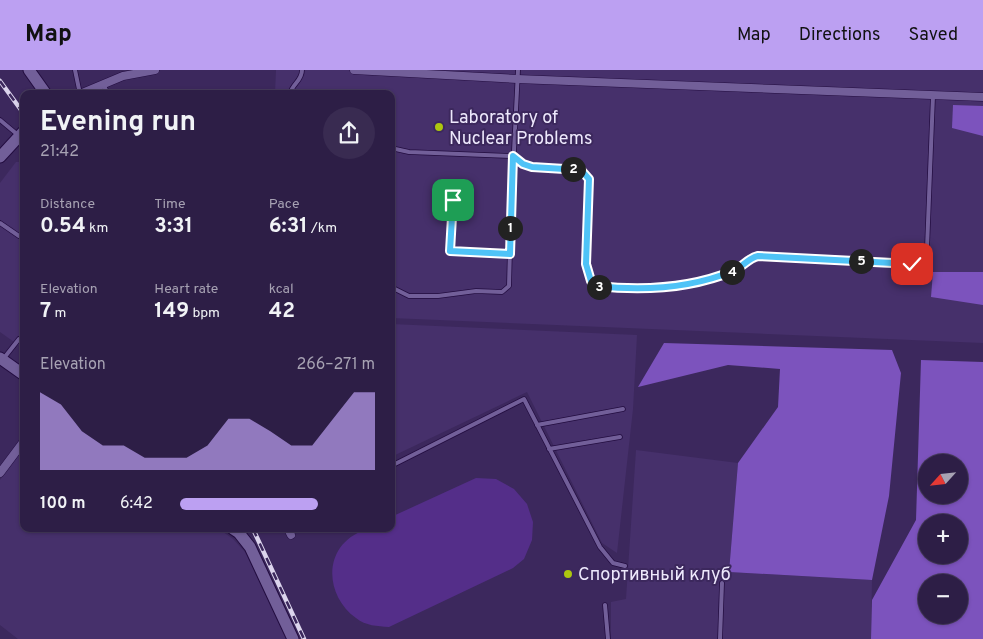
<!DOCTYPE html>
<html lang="en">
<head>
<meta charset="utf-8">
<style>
  :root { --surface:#2d1e46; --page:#392b51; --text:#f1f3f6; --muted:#a7a2b3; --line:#483c5f; --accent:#bca0f2 }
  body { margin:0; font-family:Overpass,sans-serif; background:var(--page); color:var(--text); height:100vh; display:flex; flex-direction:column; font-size:19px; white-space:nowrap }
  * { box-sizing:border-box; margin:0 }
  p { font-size:16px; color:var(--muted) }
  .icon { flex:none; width:28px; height:28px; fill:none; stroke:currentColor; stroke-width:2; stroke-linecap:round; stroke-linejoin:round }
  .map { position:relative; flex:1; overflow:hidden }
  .side { position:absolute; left:20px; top:20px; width:375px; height:442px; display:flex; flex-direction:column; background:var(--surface); border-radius:10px; box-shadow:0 1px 4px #0004,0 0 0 1px var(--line) }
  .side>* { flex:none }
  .needle { width:32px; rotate:243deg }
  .controls { position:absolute; left:918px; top:384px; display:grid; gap:10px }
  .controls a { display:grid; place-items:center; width:50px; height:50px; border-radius:50%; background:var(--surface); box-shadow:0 1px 4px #0004,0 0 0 1px var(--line); font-size:25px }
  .pin { position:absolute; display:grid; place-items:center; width:42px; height:42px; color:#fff; margin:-21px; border-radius:10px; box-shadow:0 2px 8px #0006 }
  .km { position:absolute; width:25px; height:25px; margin:-12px; border-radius:50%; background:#222; color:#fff; font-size:14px; line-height:25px; text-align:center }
  .round { display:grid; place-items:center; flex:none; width:52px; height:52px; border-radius:26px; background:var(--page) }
  .head { display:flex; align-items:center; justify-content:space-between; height:85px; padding:0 20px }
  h1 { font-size:28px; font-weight:700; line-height:38px }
  .metrics { display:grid; grid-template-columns:repeat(3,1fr); gap:8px; height:85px; padding:5px 20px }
  .metrics div { display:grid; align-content:center }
  .metrics b { font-size:21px; font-weight:700 }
  .metrics small { font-size:14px; font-weight:400 }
  .metrics p { font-size:14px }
  .chart { height:140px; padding:10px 20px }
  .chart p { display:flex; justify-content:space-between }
  .chart svg { width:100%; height:90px; margin-top:5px; fill:var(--accent); opacity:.7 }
  ul { padding:0 20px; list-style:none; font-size:16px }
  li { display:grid; grid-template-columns:80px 60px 1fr; align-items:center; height:38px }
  li i { height:12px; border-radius:6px; background:var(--accent) }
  header { display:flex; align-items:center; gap:30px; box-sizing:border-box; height:70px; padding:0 25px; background:var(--accent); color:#111 }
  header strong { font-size:24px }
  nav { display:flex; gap:28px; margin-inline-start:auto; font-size:18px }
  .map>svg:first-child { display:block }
</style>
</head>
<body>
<header>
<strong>Map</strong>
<nav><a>Map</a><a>Directions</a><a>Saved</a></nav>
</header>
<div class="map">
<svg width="983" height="569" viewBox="0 0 983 569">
  <rect width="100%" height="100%" fill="#3c285d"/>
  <!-- built -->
  <g fill="#46306b">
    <path d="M 276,0 L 983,0 L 983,273 L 391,248 L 391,24 L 275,24 Z"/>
    <path d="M 16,92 L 24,92 L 24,279 L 0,262 L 0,113 Z"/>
    <path d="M 391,254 L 637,265 L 633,339 L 617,483 L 602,473 L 527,322 L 391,387 Z"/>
    <path d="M 24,378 L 24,459 L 219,459 L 233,469 L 246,483 L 260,511 L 286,569 L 18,569 L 0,555 L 0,410 Z"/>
    <path d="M 636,380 L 738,393 L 729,502 L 872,510 L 871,569 L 611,569 L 611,532 L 626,529 Z"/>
  </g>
  <!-- green -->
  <path fill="#542e89" d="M 476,408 L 496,409 L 514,419 L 527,434 L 533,452 L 532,470 L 524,489 L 513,498 L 389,557 C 377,556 366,556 356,548 C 323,524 323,474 365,460 C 372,457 383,459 391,459 L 391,447 Z"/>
  <!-- forest -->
  <g fill="#7c53bd" fill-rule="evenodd">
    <path d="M 953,35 L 983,36 L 983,66 L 952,58 Z"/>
    <path d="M 933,202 L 983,202 L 983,235 L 931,227 Z"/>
    <path d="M 664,273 L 892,280 L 901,303 L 889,426 L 872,510 L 729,502 L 738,393 L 778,337 L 780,299 L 728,295 L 638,317 Z"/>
    <path d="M 921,290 L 983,292 L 983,569 L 871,569 L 872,530 L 916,450 ZM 959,392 L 959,425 L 926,425 L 926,392 ZM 926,452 L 959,452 L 959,485 L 926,485 ZM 926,512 L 959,512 L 959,545 L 926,545 Z"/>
  </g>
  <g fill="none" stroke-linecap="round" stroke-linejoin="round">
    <defs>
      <g id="lane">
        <path d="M 75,0 L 80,24"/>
        <path d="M 103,14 L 108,24"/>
        <path d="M 290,24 C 292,14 302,11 302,0"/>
        <path d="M 0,50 L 18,65"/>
        <path d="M 391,78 L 409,82 L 513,86"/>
        <path d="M 513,86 L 523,94 L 532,97 L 581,99 L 589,109 L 585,194 L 591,211 L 597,217 C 643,221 689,219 733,201 C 743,197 748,188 758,186 L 912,194 C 920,191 925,187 927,178 L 933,26"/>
        <path d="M 454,123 L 451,181 L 510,184"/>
        <path d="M 0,153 L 19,166"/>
        <path d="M 391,217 L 409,226 L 438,226 L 476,221 L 502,222 L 509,216 L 511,141 L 518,0"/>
        <path d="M 4,288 L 19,269"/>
        <path d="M 537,355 L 623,339"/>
        <path d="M 549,379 L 620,367"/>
        <path d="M 391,396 L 524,329 L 600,477 L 613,493 L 625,496"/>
        <path d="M 605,535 L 608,569"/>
        <path d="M 720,569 L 722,513"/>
      </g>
      <g id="street">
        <path d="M 354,0 L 517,9 L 983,27"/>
        <path d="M 80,24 L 123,6 L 155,0"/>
        <path d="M 0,403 L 24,371"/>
        <path d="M 288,459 L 291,465"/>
      </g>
      <g id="secondary">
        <path d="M 29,0 L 46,24"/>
        <path d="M 0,87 L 24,61"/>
        <path d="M 0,288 L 24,305"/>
        <path d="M 233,459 L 239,463 L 250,477 L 293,569"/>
      </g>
    </defs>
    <!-- lane casing -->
    <use href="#lane" stroke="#230d40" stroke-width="5.5"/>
    <!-- street casing -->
    <use href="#street" stroke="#230d40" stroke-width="9"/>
    <!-- secondary casing -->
    <use href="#secondary" stroke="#230d40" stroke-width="13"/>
    <!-- lane -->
    <use href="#lane" stroke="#725f99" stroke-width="4"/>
    <!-- street -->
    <use href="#street" stroke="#725f99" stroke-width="8"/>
    <!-- secondary -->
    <use href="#secondary" stroke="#725f99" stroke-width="11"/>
    <defs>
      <g id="rail">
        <path d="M 0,11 L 24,44"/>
        <path d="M 253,459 L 304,569"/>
      </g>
    </defs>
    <!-- rail casing -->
    <use href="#rail" stroke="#dbd4ec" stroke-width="4.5"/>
    <!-- rail -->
    <use href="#rail" stroke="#3c285d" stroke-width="2.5" stroke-dasharray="8" stroke-linecap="butt"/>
  </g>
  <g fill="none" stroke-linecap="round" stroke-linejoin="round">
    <defs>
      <path id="route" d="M 453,130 L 450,181 L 510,184 L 513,86 L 523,94 L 532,97 L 581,100 L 589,109 L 586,194 L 591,211 L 597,216 C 643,221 689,219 733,201 C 743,197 748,188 758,186 L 912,194"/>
    </defs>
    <!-- route casing -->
    <use href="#route" stroke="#fff" stroke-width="10"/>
    <!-- route -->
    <use href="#route" stroke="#4fc3f7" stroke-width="6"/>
  </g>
  <!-- markers -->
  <g fill="#adc60f" stroke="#3c285d" stroke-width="2">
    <circle cx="439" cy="57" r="5"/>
    <circle cx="568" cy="504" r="5"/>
  </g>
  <g text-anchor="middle" stroke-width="4" stroke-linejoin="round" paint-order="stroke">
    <!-- poi labels -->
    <g font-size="18" fill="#ede8fc" stroke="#3c285d" text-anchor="start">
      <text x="449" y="53">Laboratory of<tspan x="449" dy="21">Nuclear Problems</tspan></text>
      <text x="578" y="510">Спортивный клуб</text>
    </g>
  </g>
</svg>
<div class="controls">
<a><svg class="needle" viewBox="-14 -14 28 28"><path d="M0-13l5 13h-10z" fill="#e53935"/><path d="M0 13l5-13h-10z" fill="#a7a2b3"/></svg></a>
<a>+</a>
<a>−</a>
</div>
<div class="pin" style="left:453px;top:130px;background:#1e9e55"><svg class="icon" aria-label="arrive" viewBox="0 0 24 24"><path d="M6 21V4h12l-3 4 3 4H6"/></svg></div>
<div class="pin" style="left:912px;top:194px;background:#d93025"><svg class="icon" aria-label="check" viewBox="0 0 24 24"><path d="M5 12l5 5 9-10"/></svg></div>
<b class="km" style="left:510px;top:158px">1</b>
<b class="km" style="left:573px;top:99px">2</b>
<b class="km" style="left:599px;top:217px">3</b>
<b class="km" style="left:732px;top:202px">4</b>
<b class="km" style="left:861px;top:191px">5</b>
<section class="side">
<div class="head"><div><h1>Evening run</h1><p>21:42</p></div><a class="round"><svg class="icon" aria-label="share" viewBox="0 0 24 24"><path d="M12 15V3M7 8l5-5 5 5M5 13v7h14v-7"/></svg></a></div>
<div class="metrics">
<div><p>Distance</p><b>0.54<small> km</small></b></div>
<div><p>Time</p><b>3:31</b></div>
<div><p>Pace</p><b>6:31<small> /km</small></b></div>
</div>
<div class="metrics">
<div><p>Elevation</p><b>7<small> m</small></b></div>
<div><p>Heart rate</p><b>149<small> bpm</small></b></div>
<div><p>kcal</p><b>42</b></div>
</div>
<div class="chart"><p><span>Elevation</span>266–271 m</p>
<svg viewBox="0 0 160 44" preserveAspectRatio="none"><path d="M0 44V6L10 12L20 25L30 32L40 32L50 38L60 38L70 38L80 32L90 19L100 19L110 25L120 32L130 32L140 19L150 6L160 6V44z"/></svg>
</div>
<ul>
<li><b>100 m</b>6:42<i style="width:71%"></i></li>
</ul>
</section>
</div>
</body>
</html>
